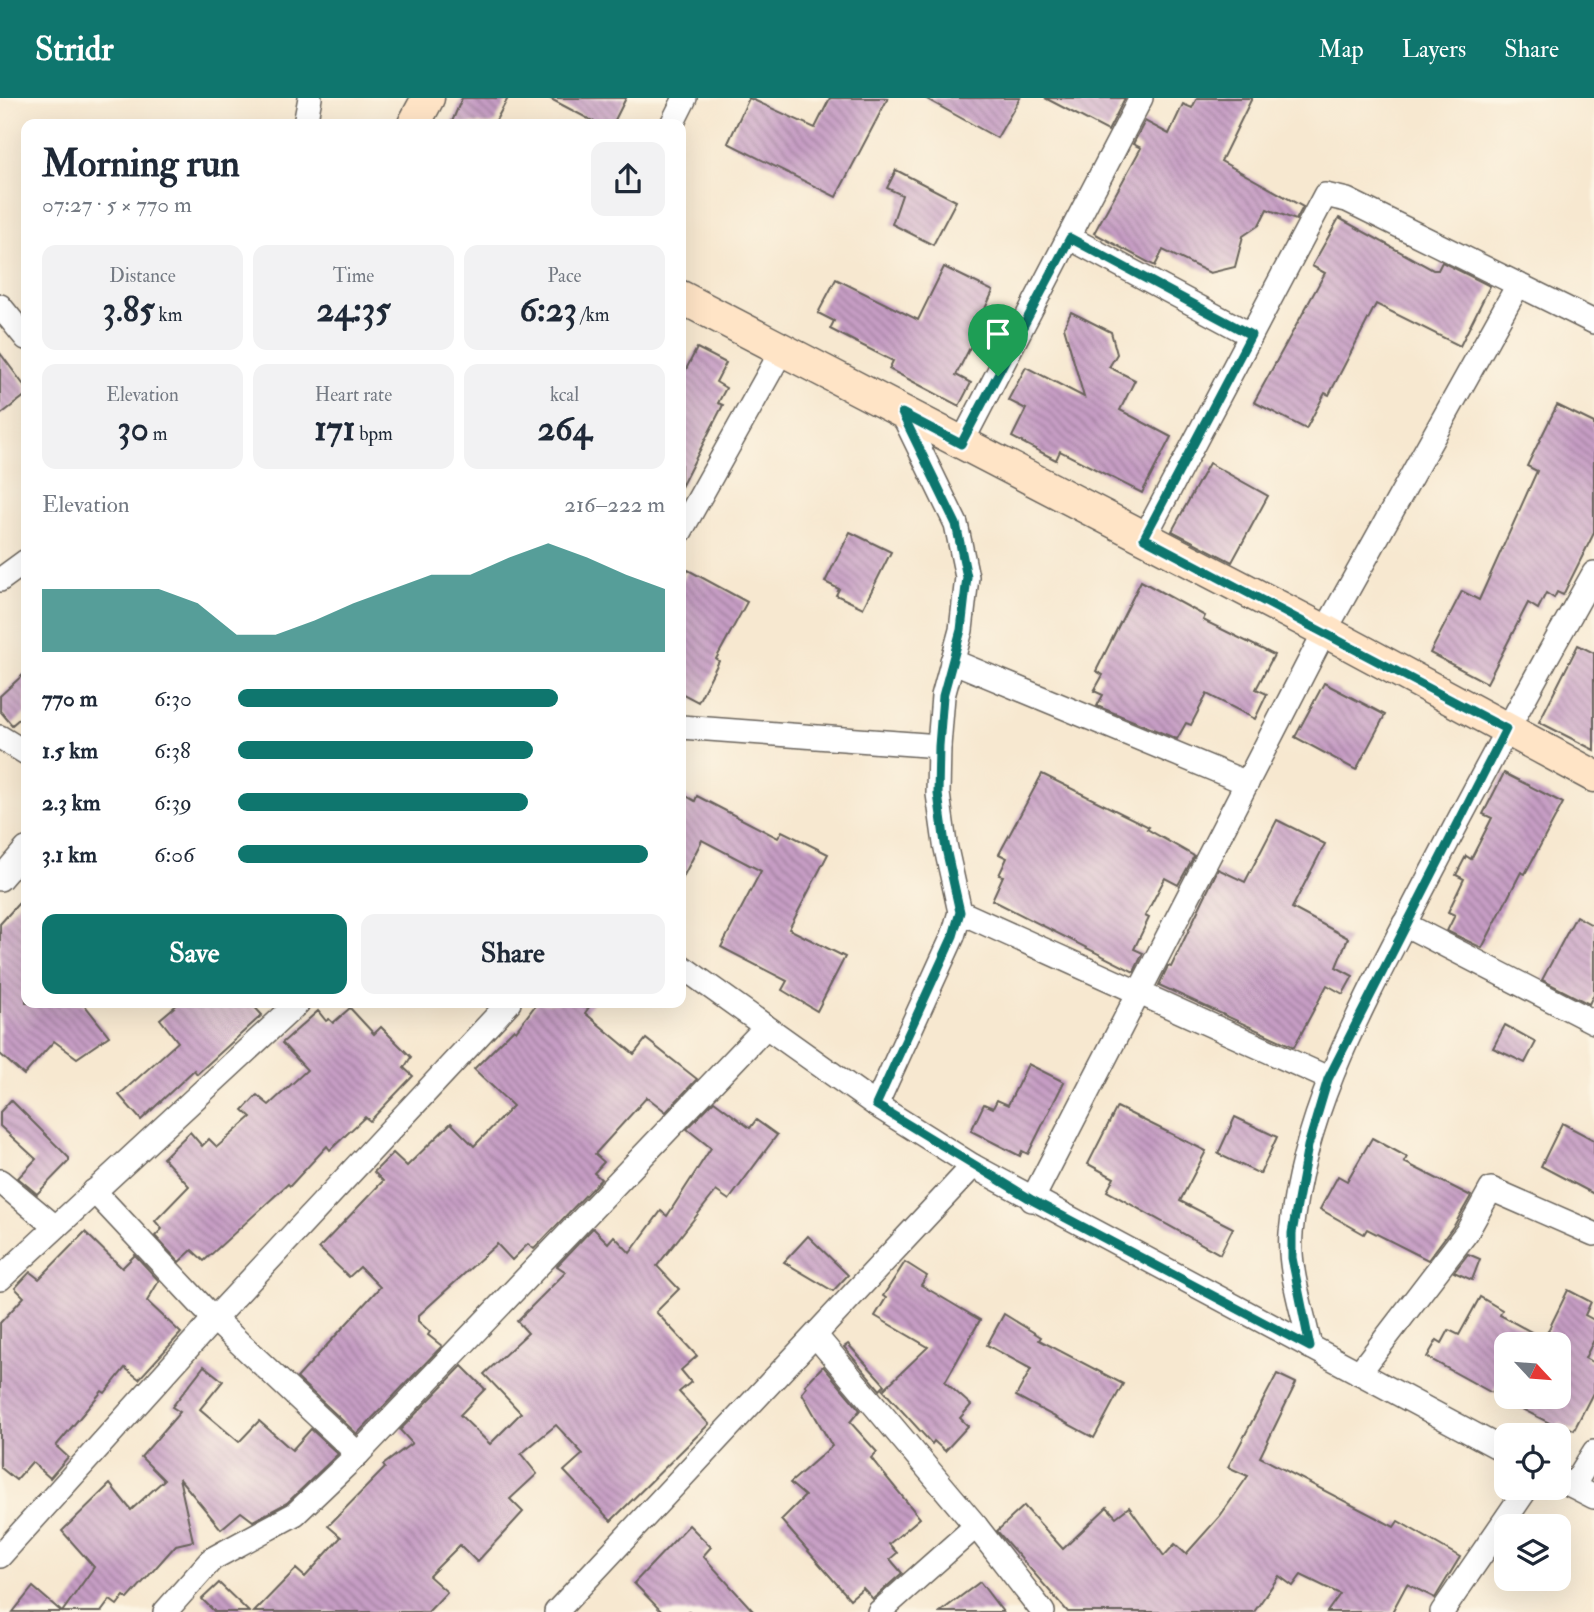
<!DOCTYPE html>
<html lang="en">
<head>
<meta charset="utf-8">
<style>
  :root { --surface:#fff; --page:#f2f2f3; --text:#1f2937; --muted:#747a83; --accent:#0f766e }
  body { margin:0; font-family:"IM FELL Double Pica",serif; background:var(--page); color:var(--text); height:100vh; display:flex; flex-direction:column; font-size:26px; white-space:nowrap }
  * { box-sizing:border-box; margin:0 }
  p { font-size:23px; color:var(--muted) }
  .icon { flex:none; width:38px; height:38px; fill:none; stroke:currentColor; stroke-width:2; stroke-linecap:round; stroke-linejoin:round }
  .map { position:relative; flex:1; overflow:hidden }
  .side { position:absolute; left:21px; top:21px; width:665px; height:889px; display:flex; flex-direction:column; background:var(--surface); border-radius:14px; box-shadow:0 7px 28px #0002 }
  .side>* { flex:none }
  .needle { width:46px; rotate:116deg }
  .tools { position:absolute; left:1494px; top:1234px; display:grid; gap:14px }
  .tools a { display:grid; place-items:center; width:77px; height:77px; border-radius:14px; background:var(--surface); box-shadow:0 7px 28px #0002; font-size:35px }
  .pin { position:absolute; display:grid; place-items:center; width:60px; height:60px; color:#fff; margin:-72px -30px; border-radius:50% 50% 50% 0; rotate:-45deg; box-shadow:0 0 7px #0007 }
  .pin .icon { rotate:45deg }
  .round { display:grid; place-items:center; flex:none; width:74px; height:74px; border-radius:14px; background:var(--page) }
  .head { display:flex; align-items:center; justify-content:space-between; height:119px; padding:0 21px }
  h1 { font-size:38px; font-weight:800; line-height:52px }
  .figures { display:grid; grid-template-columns:repeat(3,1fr); gap:10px; height:119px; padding:7px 21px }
  .figures div { display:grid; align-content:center; border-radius:14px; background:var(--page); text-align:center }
  .figures b { font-size:35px; font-weight:800 }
  .figures small { font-size:19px; font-weight:400 }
  .figures p { font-size:19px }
  .chart { height:196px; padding:14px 21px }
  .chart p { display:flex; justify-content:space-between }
  .chart svg { width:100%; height:126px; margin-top:7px; fill:var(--accent); opacity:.7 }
  .cta { display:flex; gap:14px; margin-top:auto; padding:14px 21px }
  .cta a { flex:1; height:80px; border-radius:14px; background:var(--accent); color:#fff; font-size:28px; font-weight:800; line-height:80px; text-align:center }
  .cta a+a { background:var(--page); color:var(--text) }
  ul { padding:0 21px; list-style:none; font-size:23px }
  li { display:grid; grid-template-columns:112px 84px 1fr; align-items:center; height:52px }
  li i { height:18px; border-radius:9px; background:var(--accent) }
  header { display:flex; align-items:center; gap:42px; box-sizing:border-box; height:98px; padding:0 35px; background:var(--accent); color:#fff }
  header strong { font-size:33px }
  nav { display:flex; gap:38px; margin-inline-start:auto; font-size:24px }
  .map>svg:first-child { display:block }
</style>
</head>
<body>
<header>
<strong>Stridr</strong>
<nav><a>Map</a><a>Layers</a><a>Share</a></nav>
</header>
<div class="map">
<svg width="1594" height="1514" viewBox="0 0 1594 1514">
  <defs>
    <pattern id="building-back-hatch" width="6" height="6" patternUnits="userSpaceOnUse" patternTransform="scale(1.75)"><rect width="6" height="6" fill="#c69dc4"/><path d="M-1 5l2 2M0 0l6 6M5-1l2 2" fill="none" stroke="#a07f9e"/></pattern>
  </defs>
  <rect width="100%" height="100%" fill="#fcf5e5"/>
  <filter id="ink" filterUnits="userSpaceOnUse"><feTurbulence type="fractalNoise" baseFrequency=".0143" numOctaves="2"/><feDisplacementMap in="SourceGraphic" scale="14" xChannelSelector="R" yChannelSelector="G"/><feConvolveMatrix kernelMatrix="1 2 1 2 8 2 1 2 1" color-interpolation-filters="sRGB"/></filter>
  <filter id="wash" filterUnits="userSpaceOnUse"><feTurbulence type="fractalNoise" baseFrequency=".00686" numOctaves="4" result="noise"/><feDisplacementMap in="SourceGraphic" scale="28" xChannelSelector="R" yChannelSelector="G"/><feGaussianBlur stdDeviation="1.57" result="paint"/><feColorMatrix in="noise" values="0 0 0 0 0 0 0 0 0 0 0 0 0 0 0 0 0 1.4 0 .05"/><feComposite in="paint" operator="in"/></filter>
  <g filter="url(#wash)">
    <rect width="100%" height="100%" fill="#f7e8d0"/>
    <g id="blocks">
      <!-- building -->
      <g fill="url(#building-back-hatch)">
        <path d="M 462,0 L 508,0 L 494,26 L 451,26 Z"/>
        <path d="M 549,0 L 626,0 L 613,26 L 598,26 Z"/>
        <path d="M 749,0 L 815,30 L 830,0 L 888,0 L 836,99 L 728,45 Z"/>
        <path d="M 925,0 L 1020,0 L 997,40 Z"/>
        <path d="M 1045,0 L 1125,0 L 1108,33 Z"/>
        <path d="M 1197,0 L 1252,0 L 1221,63 L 1303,109 L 1296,122 L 1267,111 L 1259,127 L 1243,138 L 1235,169 L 1210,175 L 1163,152 L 1155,168 L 1094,135 L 1141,50 L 1133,46 L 1145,23 L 1169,36 L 1183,6 L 1192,10 Z"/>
        <path d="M 896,72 L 956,103 L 933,147 L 892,126 L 902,97 L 887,90 Z"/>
        <path d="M 1339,120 L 1433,172 L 1438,172 L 1442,164 L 1490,188 L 1460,248 L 1376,206 L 1329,297 L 1325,295 L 1306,331 L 1254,304 L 1325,175 L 1312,168 Z"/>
        <path d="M 944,169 L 993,193 L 984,213 L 988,214 L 956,277 L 971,285 L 959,308 L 889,271 L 893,263 L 830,231 L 834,223 L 818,215 L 836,181 L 918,222 Z"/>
        <path d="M 1071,214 L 1111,234 L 1117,256 L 1109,269 L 1135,282 L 1120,312 L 1171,339 L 1142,395 L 1060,353 L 1056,362 L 1012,339 L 1026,311 L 1008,302 L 1026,269 L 1084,299 L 1064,229 Z"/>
        <path d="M 697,250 L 726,265 L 716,284 L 726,290 L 718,305 L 723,307 L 681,389 L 681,281 Z"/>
        <path d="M 0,255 L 26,290 L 26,297 L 0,317 Z"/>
        <path d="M 1557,307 L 1594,325 L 1594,435 L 1563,497 L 1557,494 L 1554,500 L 1546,495 L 1538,511 L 1528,505 L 1487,585 L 1430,555 L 1462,493 L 1479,502 L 1537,373 L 1527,368 Z"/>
        <path d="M 1209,365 L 1268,398 L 1232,464 L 1172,433 Z"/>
        <path d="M 850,434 L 891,454 L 863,510 L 836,497 L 839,491 L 825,484 Z"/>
        <path d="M 688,472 L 747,504 L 716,561 L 719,563 L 698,604 L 681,595 L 681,486 Z"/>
        <path d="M 1141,483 L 1205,518 L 1203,522 L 1274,557 L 1256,591 L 1267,596 L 1255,621 L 1207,596 L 1191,627 L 1186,625 L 1177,641 L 1097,608 L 1103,597 L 1094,593 L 1103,577 L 1096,573 Z"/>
        <path d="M 1578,547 L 1594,555 L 1594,652 L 1539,624 Z"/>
        <path d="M 26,574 L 26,615 L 12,627 L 0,613 L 0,598 Z"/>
        <path d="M 1324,585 L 1385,617 L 1356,672 L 1295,639 Z"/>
        <path d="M 1504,675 L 1563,705 L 1525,776 L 1521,774 L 1482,850 L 1447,833 L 1455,817 L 1448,814 L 1464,781 L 1456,777 L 1466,758 L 1471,761 L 1492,720 L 1483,716 Z"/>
        <path d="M 1042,676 L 1149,729 L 1147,731 L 1194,758 L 1178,787 L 1165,780 L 1145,818 L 1149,820 L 1134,851 L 1143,855 L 1134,874 L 992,802 L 1003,778 L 999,777 L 1007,760 L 999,756 Z"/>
        <path d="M 681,695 L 695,703 L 697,698 L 778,740 L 782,733 L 828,756 L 789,831 L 845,859 L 817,913 L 782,892 L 787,883 L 721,849 L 761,773 L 702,742 L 681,783 Z"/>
        <path d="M 1277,722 L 1325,746 L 1292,810 L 1348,840 L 1336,869 L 1353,878 L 1343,896 L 1327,887 L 1294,949 L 1159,887 L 1168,868 L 1171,869 L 1218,771 L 1245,784 Z"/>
        <path d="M 26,797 L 26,905 L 83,905 L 109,938 L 77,960 L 54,943 L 24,977 L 0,956 L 0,826 Z"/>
        <path d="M 1576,818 L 1594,828 L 1594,896 L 1589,906 L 1542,882 Z"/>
        <path d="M 179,905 L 251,905 L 262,917 L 197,976 L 194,972 L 141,1022 L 119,997 L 178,944 L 160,921 Z"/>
        <path d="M 537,905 L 592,905 L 585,915 L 634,956 L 646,941 L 697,981 L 666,1014 L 647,999 L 595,1056 L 604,1064 L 594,1075 L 601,1081 L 534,1151 L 528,1146 L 512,1162 L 497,1146 L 418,1218 L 418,1223 L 430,1234 L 428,1237 L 442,1248 L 357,1336 L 297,1280 L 380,1189 L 360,1169 L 349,1179 L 319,1150 L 383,1083 L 374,1074 L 393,1055 L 407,1068 L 451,1025 L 474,1048 L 513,1008 L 474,971 L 514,931 L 516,933 Z"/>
        <path d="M 350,910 L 374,936 L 381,929 L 411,959 L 404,970 L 413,978 L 370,1023 L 365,1019 L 330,1052 L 327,1048 L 290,1088 L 288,1086 L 204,1163 L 192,1152 L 179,1164 L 155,1138 L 162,1131 L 155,1123 L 189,1088 L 163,1060 L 190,1034 L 202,1048 L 209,1041 L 217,1049 L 251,1019 L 243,1012 L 257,997 L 269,1007 L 307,972 L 282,945 L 318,913 L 326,923 L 329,921 L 333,925 Z"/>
        <path d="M 1505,927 L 1536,944 L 1525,965 L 1493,950 Z"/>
        <path d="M 1028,966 L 1064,984 L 1028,1056 L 1022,1053 L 1020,1058 L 971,1033 L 984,1006 L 993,1010 L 997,1002 L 1008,1007 Z"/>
        <path d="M 11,1002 L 69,1060 L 69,1063 L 37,1096 L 18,1080 L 36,1061 L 0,1028 L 0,1014 Z"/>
        <path d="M 714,1003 L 750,1030 L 756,1022 L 777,1037 L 729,1102 L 716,1093 L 657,1168 L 679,1191 L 656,1214 L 697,1258 L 681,1272 L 691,1284 L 679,1294 L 709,1326 L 611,1423 L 564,1373 L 583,1356 L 556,1327 L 521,1356 L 537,1376 L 510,1401 L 523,1414 L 477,1464 L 460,1447 L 429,1478 L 447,1494 L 428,1514 L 254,1514 L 296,1471 L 305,1479 L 341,1439 L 328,1428 L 385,1370 L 383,1367 L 412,1345 L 400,1332 L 462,1268 L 485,1291 L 460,1317 L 490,1346 L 521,1315 L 484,1276 L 528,1235 L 517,1223 L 566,1174 L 557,1168 L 593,1130 L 608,1145 L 614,1138 L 630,1155 L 661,1113 L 667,1118 L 711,1050 L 687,1031 Z"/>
        <path d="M 1117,1009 L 1206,1053 L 1180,1103 L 1233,1130 L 1220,1156 L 1107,1093 L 1114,1080 L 1088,1066 Z"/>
        <path d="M 1235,1019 L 1277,1039 L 1260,1076 L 1218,1056 Z"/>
        <path d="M 1562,1025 L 1594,1042 L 1594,1096 L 1541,1068 Z"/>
        <path d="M 1372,1040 L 1407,1059 L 1404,1064 L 1471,1098 L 1455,1126 L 1428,1162 L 1367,1131 L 1364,1136 L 1320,1111 L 1338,1078 L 1347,1083 Z"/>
        <path d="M 85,1134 L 122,1170 L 135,1157 L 159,1183 L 147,1203 L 181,1235 L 139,1281 L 125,1270 L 105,1295 L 102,1293 L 56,1348 L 68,1359 L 50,1380 L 32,1364 L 16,1382 L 0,1369 L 0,1225 L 24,1199 L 15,1190 L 30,1174 L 39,1181 Z"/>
        <path d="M 808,1138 L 848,1177 L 833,1193 L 784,1164 Z"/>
        <path d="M 1468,1156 L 1480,1161 L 1472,1182 L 1454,1174 Z"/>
        <path d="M 905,1164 L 927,1178 L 921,1187 L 980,1222 L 945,1284 L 971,1307 L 960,1320 L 968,1328 L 945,1353 L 934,1343 L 932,1346 L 883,1292 L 928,1249 L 875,1218 L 886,1200 L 883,1198 Z"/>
        <path d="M 1568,1192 L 1591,1204 L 1585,1217 L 1594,1222 L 1594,1242 L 1585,1260 L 1594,1265 L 1594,1293 L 1574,1332 L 1559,1325 L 1557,1329 L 1497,1298 L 1559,1298 L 1559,1246 L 1507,1246 L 1507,1268 L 1492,1295 L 1427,1259 L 1437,1242 L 1442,1245 L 1449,1232 L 1459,1237 L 1480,1199 L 1502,1212 L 1500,1217 L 1544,1241 Z"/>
        <path d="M 1004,1216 L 1041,1239 L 1039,1242 L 1123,1286 L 1094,1340 L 1016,1298 L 1031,1271 L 987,1247 Z"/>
        <path d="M 848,1246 L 885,1287 L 880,1292 L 844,1249 Z"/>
        <path d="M 204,1268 L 223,1283 L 200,1311 L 239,1344 L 259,1323 L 292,1352 L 311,1331 L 338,1356 L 287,1405 L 253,1423 L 241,1414 L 221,1431 L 179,1380 L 193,1443 L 176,1447 L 128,1501 L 124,1498 L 117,1507 L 110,1502 L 101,1514 L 13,1514 L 33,1489 L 62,1514 L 94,1469 L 62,1433 L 110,1386 L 131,1412 L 164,1382 L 141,1359 L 180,1314 L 172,1309 Z"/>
        <path d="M 823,1268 L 860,1312 L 850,1324 L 877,1354 L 871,1360 L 920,1420 L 889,1446 L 897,1455 L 890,1461 L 902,1475 L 873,1501 L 863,1490 L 850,1501 L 781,1422 L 805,1398 L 790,1385 L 832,1348 L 802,1295 L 807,1289 L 805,1287 Z"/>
        <path d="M 1277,1276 L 1296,1285 L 1260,1359 L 1394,1429 L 1398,1423 L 1460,1459 L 1435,1500 L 1407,1486 L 1392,1514 L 1327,1514 L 1340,1496 L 1301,1477 L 1293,1488 L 1279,1478 L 1254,1514 L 1068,1514 L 997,1433 L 1024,1408 L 1063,1451 L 1107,1409 L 1116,1419 L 1129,1409 L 1164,1458 L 1175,1446 L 1186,1456 L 1220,1418 L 1248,1378 L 1228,1369 Z"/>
        <path d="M 689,1427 L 711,1449 L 703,1458 L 754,1514 L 662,1514 L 634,1485 Z"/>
        <path d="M 980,1484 L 1003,1514 L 940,1514 Z"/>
        <path d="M 219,1485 L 249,1514 L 215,1514 L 202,1501 Z"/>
      </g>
    </g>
  </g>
  <g filter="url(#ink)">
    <use href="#blocks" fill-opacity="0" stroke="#69635b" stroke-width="2"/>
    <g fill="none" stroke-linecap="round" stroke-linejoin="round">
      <defs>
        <g id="street">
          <path d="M 305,26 L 310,0"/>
          <path d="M 672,26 L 685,0"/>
          <path d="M 1070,140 L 1251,237"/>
          <path d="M 0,208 L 26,240"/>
          <path d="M 961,346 L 1141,0"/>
          <path d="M 681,433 L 781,254"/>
          <path d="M 1144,440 L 1325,97 L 1347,102 L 1594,224"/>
          <path d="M 0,482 L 26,463"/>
          <path d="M 952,563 L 1247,685"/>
          <path d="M 681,629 L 939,648"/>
          <path d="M 0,639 L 26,655"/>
          <path d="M 0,781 L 26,751"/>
          <path d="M 960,814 L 1328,980"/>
          <path d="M 1404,826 L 1594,924"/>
          <path d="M 681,868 L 876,1007 L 973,1068 L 1507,1354"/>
          <path d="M 876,1007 L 953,838 L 960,814 L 945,746 L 938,696 L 939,648 L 943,598 L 961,532 L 967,479 L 956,426 L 902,315"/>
          <path d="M 0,1083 L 54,1128"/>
          <path d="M 94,1093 L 214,1221 L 358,1356"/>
          <path d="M 1032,1102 L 1325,533 L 1518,187"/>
          <path d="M 0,1181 L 298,905"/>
          <path d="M 816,1238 L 976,1428 L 1043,1514"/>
          <path d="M 1310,1249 C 1303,1213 1288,1172 1291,1135 C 1303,1012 1365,903 1420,796 C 1476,688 1534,581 1594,475"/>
          <path d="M 1359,1275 L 1467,1134 L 1491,1091 L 1594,1136"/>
          <path d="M 1559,1381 L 1594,1399"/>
          <path d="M 1573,1388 L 1594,1354"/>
          <path d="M 0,1458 L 214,1221 L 509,905"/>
          <path d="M 165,1514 L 212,1461 L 295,1416 L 358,1356 L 765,930"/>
          <path d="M 556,1514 L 973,1068"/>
          <path d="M 879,1514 L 976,1428"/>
          <path d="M 1442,1514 L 1527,1390"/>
        </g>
        <g id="secondary">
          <path d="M 414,26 L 428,0"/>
          <path d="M 681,199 L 1325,533 L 1594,678"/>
        </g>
      </defs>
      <!-- street casing -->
      <use href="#street" stroke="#69635b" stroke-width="26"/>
      <!-- secondary casing -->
      <use href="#secondary" stroke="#69635b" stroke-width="35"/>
      <!-- street -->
      <use href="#street" stroke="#fff" stroke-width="23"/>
      <!-- secondary -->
      <use href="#secondary" stroke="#ffe4c6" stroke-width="32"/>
    </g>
  </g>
  <g fill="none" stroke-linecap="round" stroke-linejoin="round" filter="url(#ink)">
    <defs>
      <path id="route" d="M 1070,140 L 1251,237 L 1144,440 L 1506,631 L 1328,981 L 1308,1048 L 1292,1135 L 1292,1160 L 1310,1249 L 1032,1102 L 876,1007 L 953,838 L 960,814 L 945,746 L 938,696 L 939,648 L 943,598 L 961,532 L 967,479 L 956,426 L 902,315 L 961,346 Z"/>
    </defs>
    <!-- route casing -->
    <use href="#route" stroke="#fff" stroke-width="14"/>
    <!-- route -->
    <use href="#route" stroke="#0f766e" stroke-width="9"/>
  </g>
</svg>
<div class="tools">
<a><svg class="needle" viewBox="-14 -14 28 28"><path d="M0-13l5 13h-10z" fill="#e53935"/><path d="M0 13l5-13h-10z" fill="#747a83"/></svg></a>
<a><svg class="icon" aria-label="locate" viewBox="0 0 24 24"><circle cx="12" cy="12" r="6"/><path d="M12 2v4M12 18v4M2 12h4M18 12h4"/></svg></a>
<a><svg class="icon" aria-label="layers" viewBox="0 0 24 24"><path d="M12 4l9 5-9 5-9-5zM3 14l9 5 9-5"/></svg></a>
</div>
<div class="pin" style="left:998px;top:278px;background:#1e9e55"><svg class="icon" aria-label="arrive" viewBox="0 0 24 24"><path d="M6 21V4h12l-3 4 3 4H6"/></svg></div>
<section class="side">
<div class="head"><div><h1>Morning run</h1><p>07:27 · 5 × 770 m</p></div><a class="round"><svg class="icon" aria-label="share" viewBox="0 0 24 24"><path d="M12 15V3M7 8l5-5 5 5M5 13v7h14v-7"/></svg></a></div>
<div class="figures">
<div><p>Distance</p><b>3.85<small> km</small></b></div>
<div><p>Time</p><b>24:35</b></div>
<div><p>Pace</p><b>6:23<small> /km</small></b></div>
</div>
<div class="figures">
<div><p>Elevation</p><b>30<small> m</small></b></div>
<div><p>Heart rate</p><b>171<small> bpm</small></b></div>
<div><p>kcal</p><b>264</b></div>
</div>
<div class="chart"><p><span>Elevation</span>216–222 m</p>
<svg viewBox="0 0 160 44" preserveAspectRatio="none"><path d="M0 44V22L10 22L20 22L30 22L40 27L50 38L60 38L70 33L80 27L90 22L100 17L110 17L120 11L130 6L140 11L150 17L160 22V44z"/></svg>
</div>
<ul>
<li><b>770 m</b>6:30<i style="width:75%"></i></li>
<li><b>1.5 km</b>6:38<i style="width:69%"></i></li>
<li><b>2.3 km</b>6:39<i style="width:68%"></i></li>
<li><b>3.1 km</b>6:06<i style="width:96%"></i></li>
</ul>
<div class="cta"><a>Save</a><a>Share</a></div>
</section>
</div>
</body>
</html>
